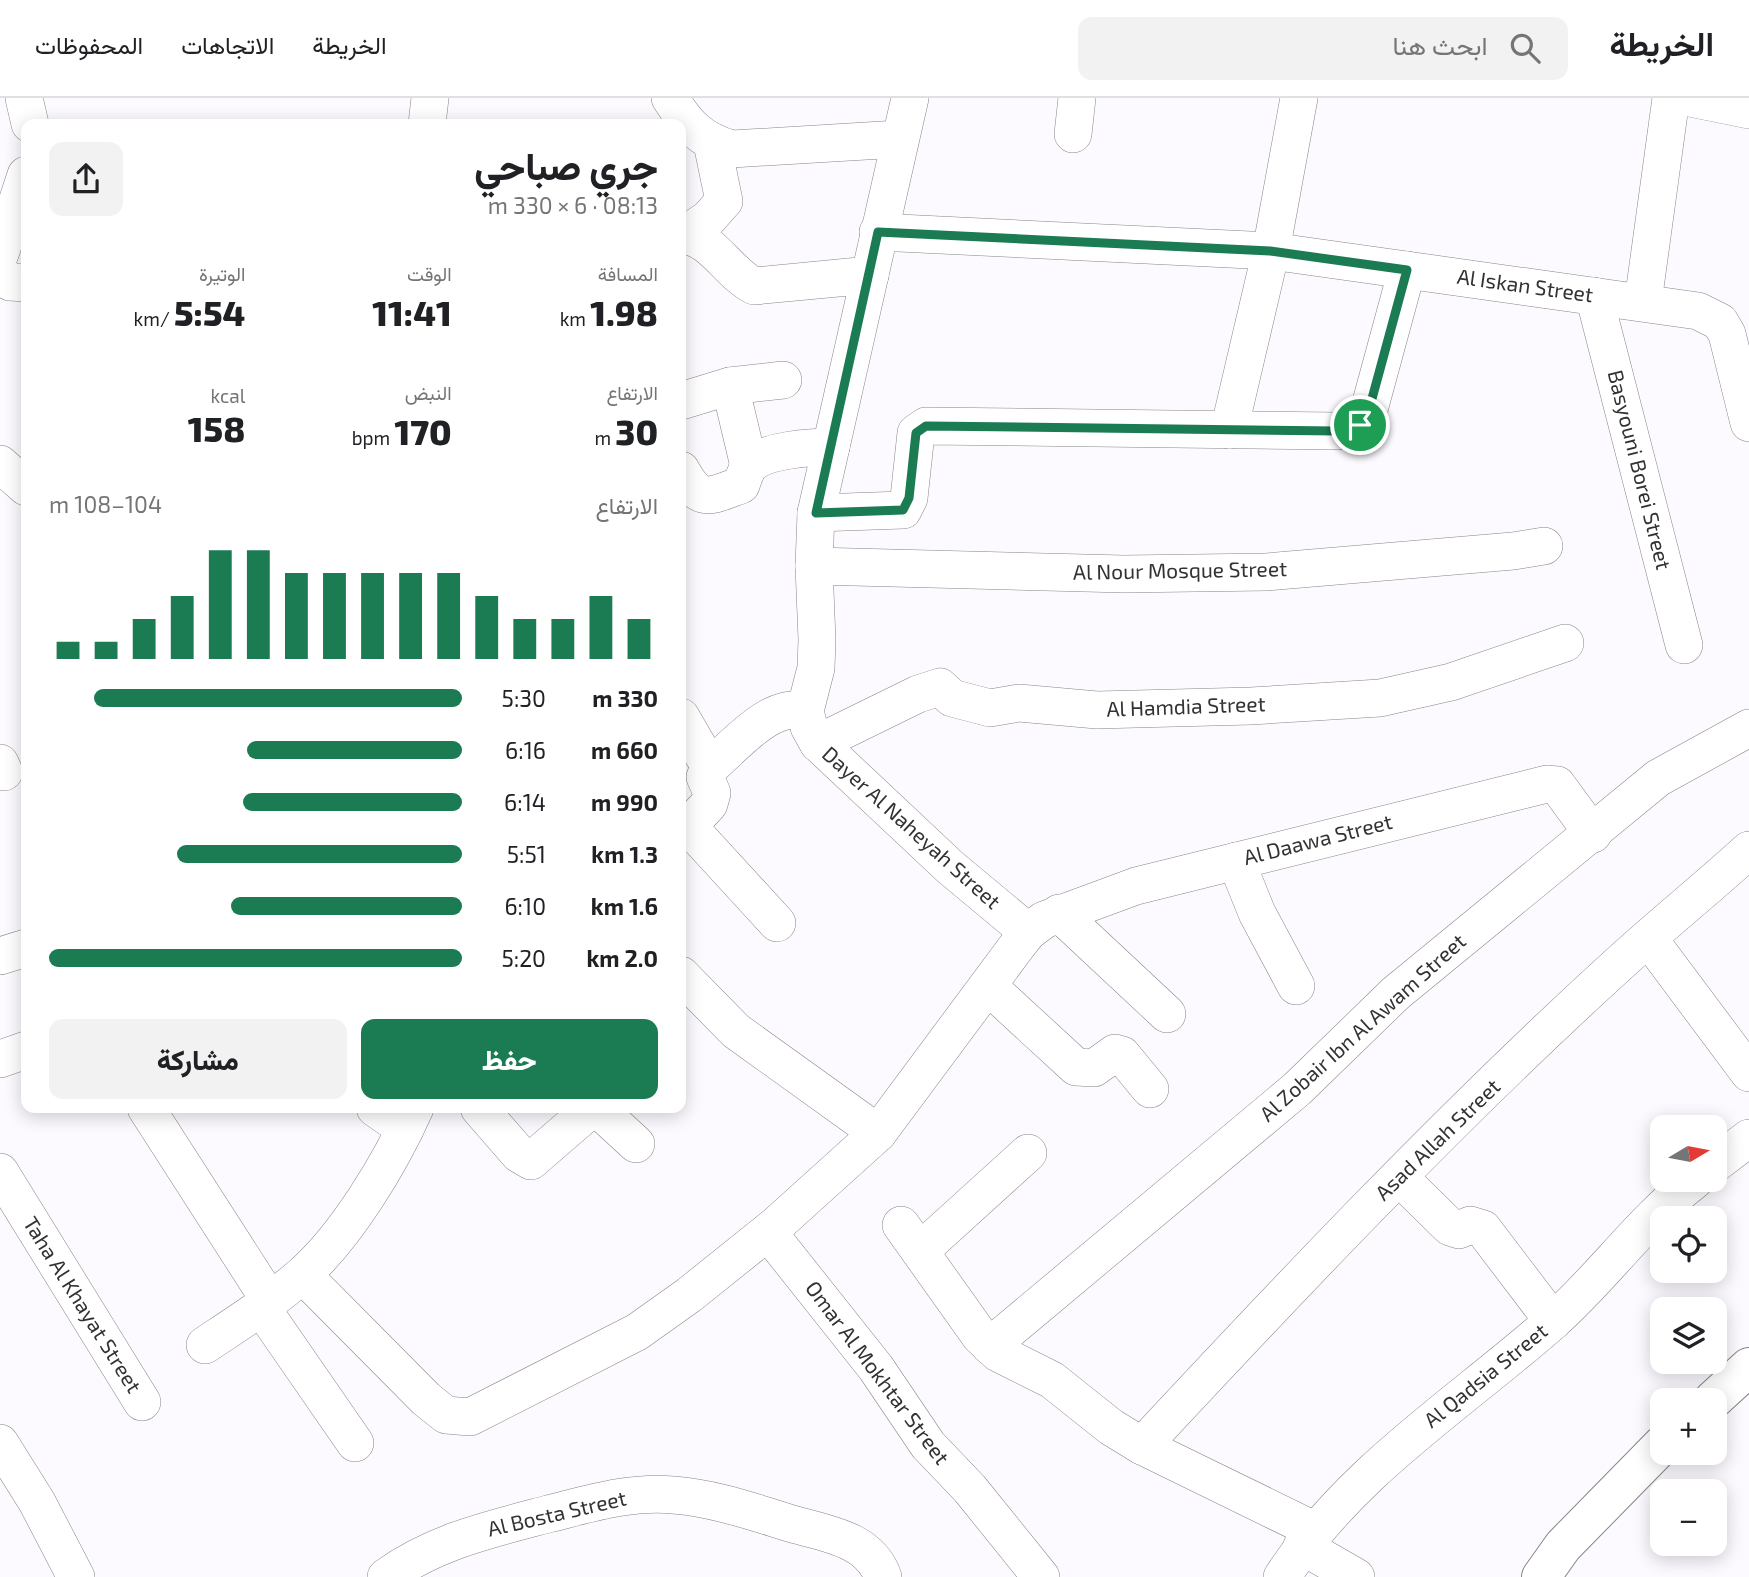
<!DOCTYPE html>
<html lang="ar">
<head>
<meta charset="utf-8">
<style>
  :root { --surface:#fff; --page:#f2f2f2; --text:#202124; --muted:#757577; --line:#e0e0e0; --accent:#1b7b52 }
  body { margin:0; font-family:"Exo 2",Vazirmatn,sans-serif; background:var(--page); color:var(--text); direction:rtl; height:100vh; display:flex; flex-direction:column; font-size:26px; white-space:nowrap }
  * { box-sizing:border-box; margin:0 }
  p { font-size:23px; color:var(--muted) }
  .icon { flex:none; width:38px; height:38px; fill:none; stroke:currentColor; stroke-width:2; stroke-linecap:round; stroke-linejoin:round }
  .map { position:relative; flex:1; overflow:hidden; direction:ltr }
  .drawer { position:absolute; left:21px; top:21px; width:665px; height:994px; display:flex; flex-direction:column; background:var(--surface); border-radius:14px; box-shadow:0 4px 18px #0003; direction:rtl }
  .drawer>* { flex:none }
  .needle { width:46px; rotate:80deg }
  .controls { position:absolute; left:1650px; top:1017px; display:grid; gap:14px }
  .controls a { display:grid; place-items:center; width:77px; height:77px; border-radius:14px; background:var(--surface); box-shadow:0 4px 18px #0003; font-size:35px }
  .pin { position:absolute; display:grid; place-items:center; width:60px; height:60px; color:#fff; margin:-30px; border:4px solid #fff; border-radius:50%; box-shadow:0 2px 7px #0007 }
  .round { display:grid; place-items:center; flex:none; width:74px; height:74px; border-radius:14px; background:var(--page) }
  .overview { display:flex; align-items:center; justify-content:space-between; height:119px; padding:0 28px }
  h1 { font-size:38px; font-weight:800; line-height:52px }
  .figures { display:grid; grid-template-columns:repeat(3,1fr); gap:10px; height:119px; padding:7px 28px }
  .figures div { display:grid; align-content:center }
  .figures b { font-size:35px; font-weight:800 }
  .figures small { font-size:19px; font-weight:400 }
  .figures p { font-size:19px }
  .chart { height:196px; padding:14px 28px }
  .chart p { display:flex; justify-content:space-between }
  .chart svg { width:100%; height:126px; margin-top:7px; stroke:var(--accent); stroke-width:6 }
  .primary-button { display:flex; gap:14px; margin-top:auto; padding:14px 28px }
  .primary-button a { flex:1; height:80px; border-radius:14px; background:var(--accent); color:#fff; font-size:28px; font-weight:800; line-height:80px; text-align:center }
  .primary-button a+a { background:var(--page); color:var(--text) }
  ul { padding:0 28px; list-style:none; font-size:23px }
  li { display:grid; grid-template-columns:112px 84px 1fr; align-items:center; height:52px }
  li i { height:18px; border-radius:9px; background:var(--accent) }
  header { display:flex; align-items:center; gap:42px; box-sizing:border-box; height:98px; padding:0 35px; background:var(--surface); border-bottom:2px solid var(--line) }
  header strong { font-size:33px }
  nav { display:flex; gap:38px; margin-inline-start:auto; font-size:24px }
  .search { width:490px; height:63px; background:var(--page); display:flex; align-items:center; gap:18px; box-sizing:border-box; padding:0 24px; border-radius:14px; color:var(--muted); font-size:26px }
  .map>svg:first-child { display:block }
</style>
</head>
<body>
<header>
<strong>الخريطة</strong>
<div class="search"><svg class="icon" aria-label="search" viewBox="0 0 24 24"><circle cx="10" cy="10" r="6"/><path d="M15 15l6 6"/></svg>ابحث هنا</div>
<nav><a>الخريطة</a><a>الاتجاهات</a><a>المحفوظات</a></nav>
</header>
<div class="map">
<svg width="1749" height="1479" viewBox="0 0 1749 1479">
  <rect width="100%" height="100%" fill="#fcfafe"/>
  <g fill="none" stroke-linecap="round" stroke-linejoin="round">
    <defs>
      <g id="street">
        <path d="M 24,0 L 30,26"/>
        <path d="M 670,0 C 687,27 700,42 732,51 L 899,41"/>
        <path d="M 910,0 L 816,415 L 814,468 L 817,542 L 816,570 L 805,613 L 809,629 L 818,645 L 950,769 L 1028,834"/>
        <path d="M 1690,0 L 1749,12"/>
        <path d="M 427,26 L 430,0"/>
        <path d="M 1073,36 L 1077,0"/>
        <path d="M 878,134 L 1271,153 L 1698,213 L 1720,224 L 1727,236 L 1749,325"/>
        <path d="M 683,137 C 714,141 727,174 754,188 L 870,177"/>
        <path d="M 681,139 L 708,121 L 724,103 L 712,45"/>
        <path d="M 0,156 L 26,77"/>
        <path d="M 0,175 L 10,184 L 26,185"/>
        <path d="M 1594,198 L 1684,547"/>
        <path d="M 1643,204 L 1671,0"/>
        <path d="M 730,288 L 749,368"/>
        <path d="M 681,303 L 730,288 L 783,282"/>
        <path d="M 1229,332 L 1271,153 L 1299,0"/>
        <path d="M 0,366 L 26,389"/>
        <path d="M 681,372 C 700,406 708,399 741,387 C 743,381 746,372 750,367 C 765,352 811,349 831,349"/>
        <path d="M 816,415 L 903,412 L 909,400 L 916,335 L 926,328 L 1337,333 L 1353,330 L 1367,319 L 1407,172"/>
        <path d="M 814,468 L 1124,476 L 1266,474 L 1513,453 L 1544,448"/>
        <path d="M 681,619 L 710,669"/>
        <path d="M 818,645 L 918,596 L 940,589 L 952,600 L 990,610 L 1019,605 L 1097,612 L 1251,608 L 1380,600 L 1451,584 L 1565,545"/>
        <path d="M 0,665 L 4,674"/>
        <path d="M 688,728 L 777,825"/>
        <path d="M 681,736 L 709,706 L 712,695 L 705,679 L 710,669 C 735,648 770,604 805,613"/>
        <path d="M 1236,763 L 1257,815 L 1296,888"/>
        <path d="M 1059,815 L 1167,916"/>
        <path d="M 1649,841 L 1749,975"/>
        <path d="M 0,858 L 26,850"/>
        <path d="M 681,877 L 736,933 L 878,1035"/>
        <path d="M 988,888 L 1076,969 L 1094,970 L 1115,955 L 1122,957 L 1150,991"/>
        <path d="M 0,961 L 26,952"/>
        <path d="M 146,1010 L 270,1203"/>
        <path d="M 375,1010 L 405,1031"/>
        <path d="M 479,1010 L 519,1056 L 531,1063 L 590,1012 L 598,1011 L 636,1046"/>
        <path d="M 1715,1066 L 1749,1040"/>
        <path d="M 0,1074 L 142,1304"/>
        <path d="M 1399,1079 L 1450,1129 L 1459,1132 L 1470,1127 L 1483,1131 L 1553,1223"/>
        <path d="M 901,1127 L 980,1238 L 998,1255 L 1052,1282 L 1111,1329 L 1142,1348 L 1316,1433"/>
        <path d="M 768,1134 L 876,1270 L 928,1347 L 970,1391 L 1041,1479"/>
        <path d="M 920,1153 L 1028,1055"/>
        <path d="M 303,1177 L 426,1301 L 446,1317 L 470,1319 L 637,1234 L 689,1197 L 775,1128 L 878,1035 L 1014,852 L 1028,834 L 1044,822 L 1136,788 L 1547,686 L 1557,687 L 1593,736"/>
        <path d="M 261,1209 L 355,1345"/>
        <path d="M 205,1247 C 238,1225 271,1204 301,1178 C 346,1139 391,1064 415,1010"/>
        <path d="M 990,1248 L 1297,991 L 1396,895 L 1658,680 L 1749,630"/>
        <path d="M 0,1345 L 37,1404 L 76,1479"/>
        <path d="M 1142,1348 C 1293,1186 1446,1024 1610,874 C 1655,832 1703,794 1749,752"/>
        <path d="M 1302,1448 L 1356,1479"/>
        <path d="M 386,1479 C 434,1444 491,1431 548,1416 C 589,1406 630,1393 673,1397 C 715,1400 756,1415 796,1427 C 829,1436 870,1442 883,1479"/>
        <path d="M 1282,1479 C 1351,1373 1459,1306 1552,1224 C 1603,1179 1641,1123 1695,1082"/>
      </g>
      <g id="secondary">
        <path d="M 1713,1302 L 1749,1269"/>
        <path d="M 1541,1479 L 1563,1448 L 1662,1347"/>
      </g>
    </defs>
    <!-- street casing -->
    <use href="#street" stroke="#878588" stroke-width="38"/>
    <!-- secondary casing -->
    <use href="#secondary" stroke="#878588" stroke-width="40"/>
    <!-- street -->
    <use href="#street" stroke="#fff" stroke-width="37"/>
    <!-- secondary -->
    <use href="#secondary" stroke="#fff" stroke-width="38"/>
  </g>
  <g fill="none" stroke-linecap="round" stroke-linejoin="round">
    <defs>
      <path id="route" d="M 878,134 L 1270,153 L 1407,172 L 1367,319 L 1353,330 L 1337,333 L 926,328 L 916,335 L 909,400 L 903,412 L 816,415 Z"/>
    </defs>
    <!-- route casing -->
    <use href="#route" stroke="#fff" stroke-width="14"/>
    <!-- route -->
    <use href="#route" stroke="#1b7b52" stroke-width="9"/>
  </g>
  <g text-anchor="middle" stroke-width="6" stroke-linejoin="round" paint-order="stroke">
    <!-- street labels -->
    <g font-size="21" fill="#323233" stroke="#fff">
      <text transform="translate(1525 188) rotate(8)" y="7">Al Iskan Street</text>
      <text transform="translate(1639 372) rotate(76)" y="7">Basyouni Borei Street</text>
      <text transform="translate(1180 473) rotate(-1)" y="7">Al Nour Mosque Street</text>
      <text transform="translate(1186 609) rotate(-2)" y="7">Al Hamdia Street</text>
      <text transform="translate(911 730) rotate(42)" y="7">Dayer Al Naheyah Street</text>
      <text transform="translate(1318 742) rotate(-14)" y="7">Al Daawa Street</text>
      <text transform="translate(1363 930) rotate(-42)" y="7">Al Zobair Ibn Al Awam Street</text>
      <text transform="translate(1438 1042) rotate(-44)" y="7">Asad Allah Street</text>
      <text transform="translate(82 1207) rotate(58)" y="7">Taha Al Khayat Street</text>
      <text transform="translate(877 1275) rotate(53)" y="7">Omar Al Mokhtar Street</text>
      <text transform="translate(1486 1278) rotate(-39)" y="7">Al Qadsia Street</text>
      <text transform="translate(557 1416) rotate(-13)" y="7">Al Bosta Street</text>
    </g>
  </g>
</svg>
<div class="controls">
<a><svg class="needle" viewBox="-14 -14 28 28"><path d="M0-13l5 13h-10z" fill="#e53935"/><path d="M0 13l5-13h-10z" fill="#757577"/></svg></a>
<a><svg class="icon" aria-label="locate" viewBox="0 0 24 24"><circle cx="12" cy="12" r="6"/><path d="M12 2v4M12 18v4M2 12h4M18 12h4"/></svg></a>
<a><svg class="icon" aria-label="layers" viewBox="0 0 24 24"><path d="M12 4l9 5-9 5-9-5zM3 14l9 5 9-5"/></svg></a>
<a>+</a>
<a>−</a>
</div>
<div class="pin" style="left:1360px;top:327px;background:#1e9e55"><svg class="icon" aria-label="arrive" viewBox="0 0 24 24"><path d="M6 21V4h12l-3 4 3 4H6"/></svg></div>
<section class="drawer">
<div class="overview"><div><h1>جري صباحي</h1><p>08:13 · 6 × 330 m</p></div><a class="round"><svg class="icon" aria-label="share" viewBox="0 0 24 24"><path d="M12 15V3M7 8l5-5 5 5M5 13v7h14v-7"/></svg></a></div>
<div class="figures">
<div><p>المسافة</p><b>1.98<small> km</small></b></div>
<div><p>الوقت</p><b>11:41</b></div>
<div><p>الوتيرة</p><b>5:54<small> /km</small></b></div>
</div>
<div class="figures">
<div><p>الارتفاع</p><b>30<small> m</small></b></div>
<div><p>النبض</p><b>170<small> bpm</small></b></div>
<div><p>kcal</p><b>158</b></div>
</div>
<div class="chart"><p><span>الارتفاع</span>104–108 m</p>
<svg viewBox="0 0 160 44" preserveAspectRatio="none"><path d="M5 44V38M15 44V38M25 44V30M35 44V22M45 44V6M55 44V6M65 44V14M75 44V14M85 44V14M95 44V14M105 44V14M115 44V22M125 44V30M135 44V30M145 44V22M155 44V30"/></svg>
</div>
<ul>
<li><b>330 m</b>5:30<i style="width:89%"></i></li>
<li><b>660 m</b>6:16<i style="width:52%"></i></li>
<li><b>990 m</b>6:14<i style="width:53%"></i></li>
<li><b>1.3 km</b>5:51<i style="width:69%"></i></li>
<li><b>1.6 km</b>6:10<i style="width:56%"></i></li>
<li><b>2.0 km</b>5:20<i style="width:100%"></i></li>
</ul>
<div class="primary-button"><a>حفظ</a><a>مشاركة</a></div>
</section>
</div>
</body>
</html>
